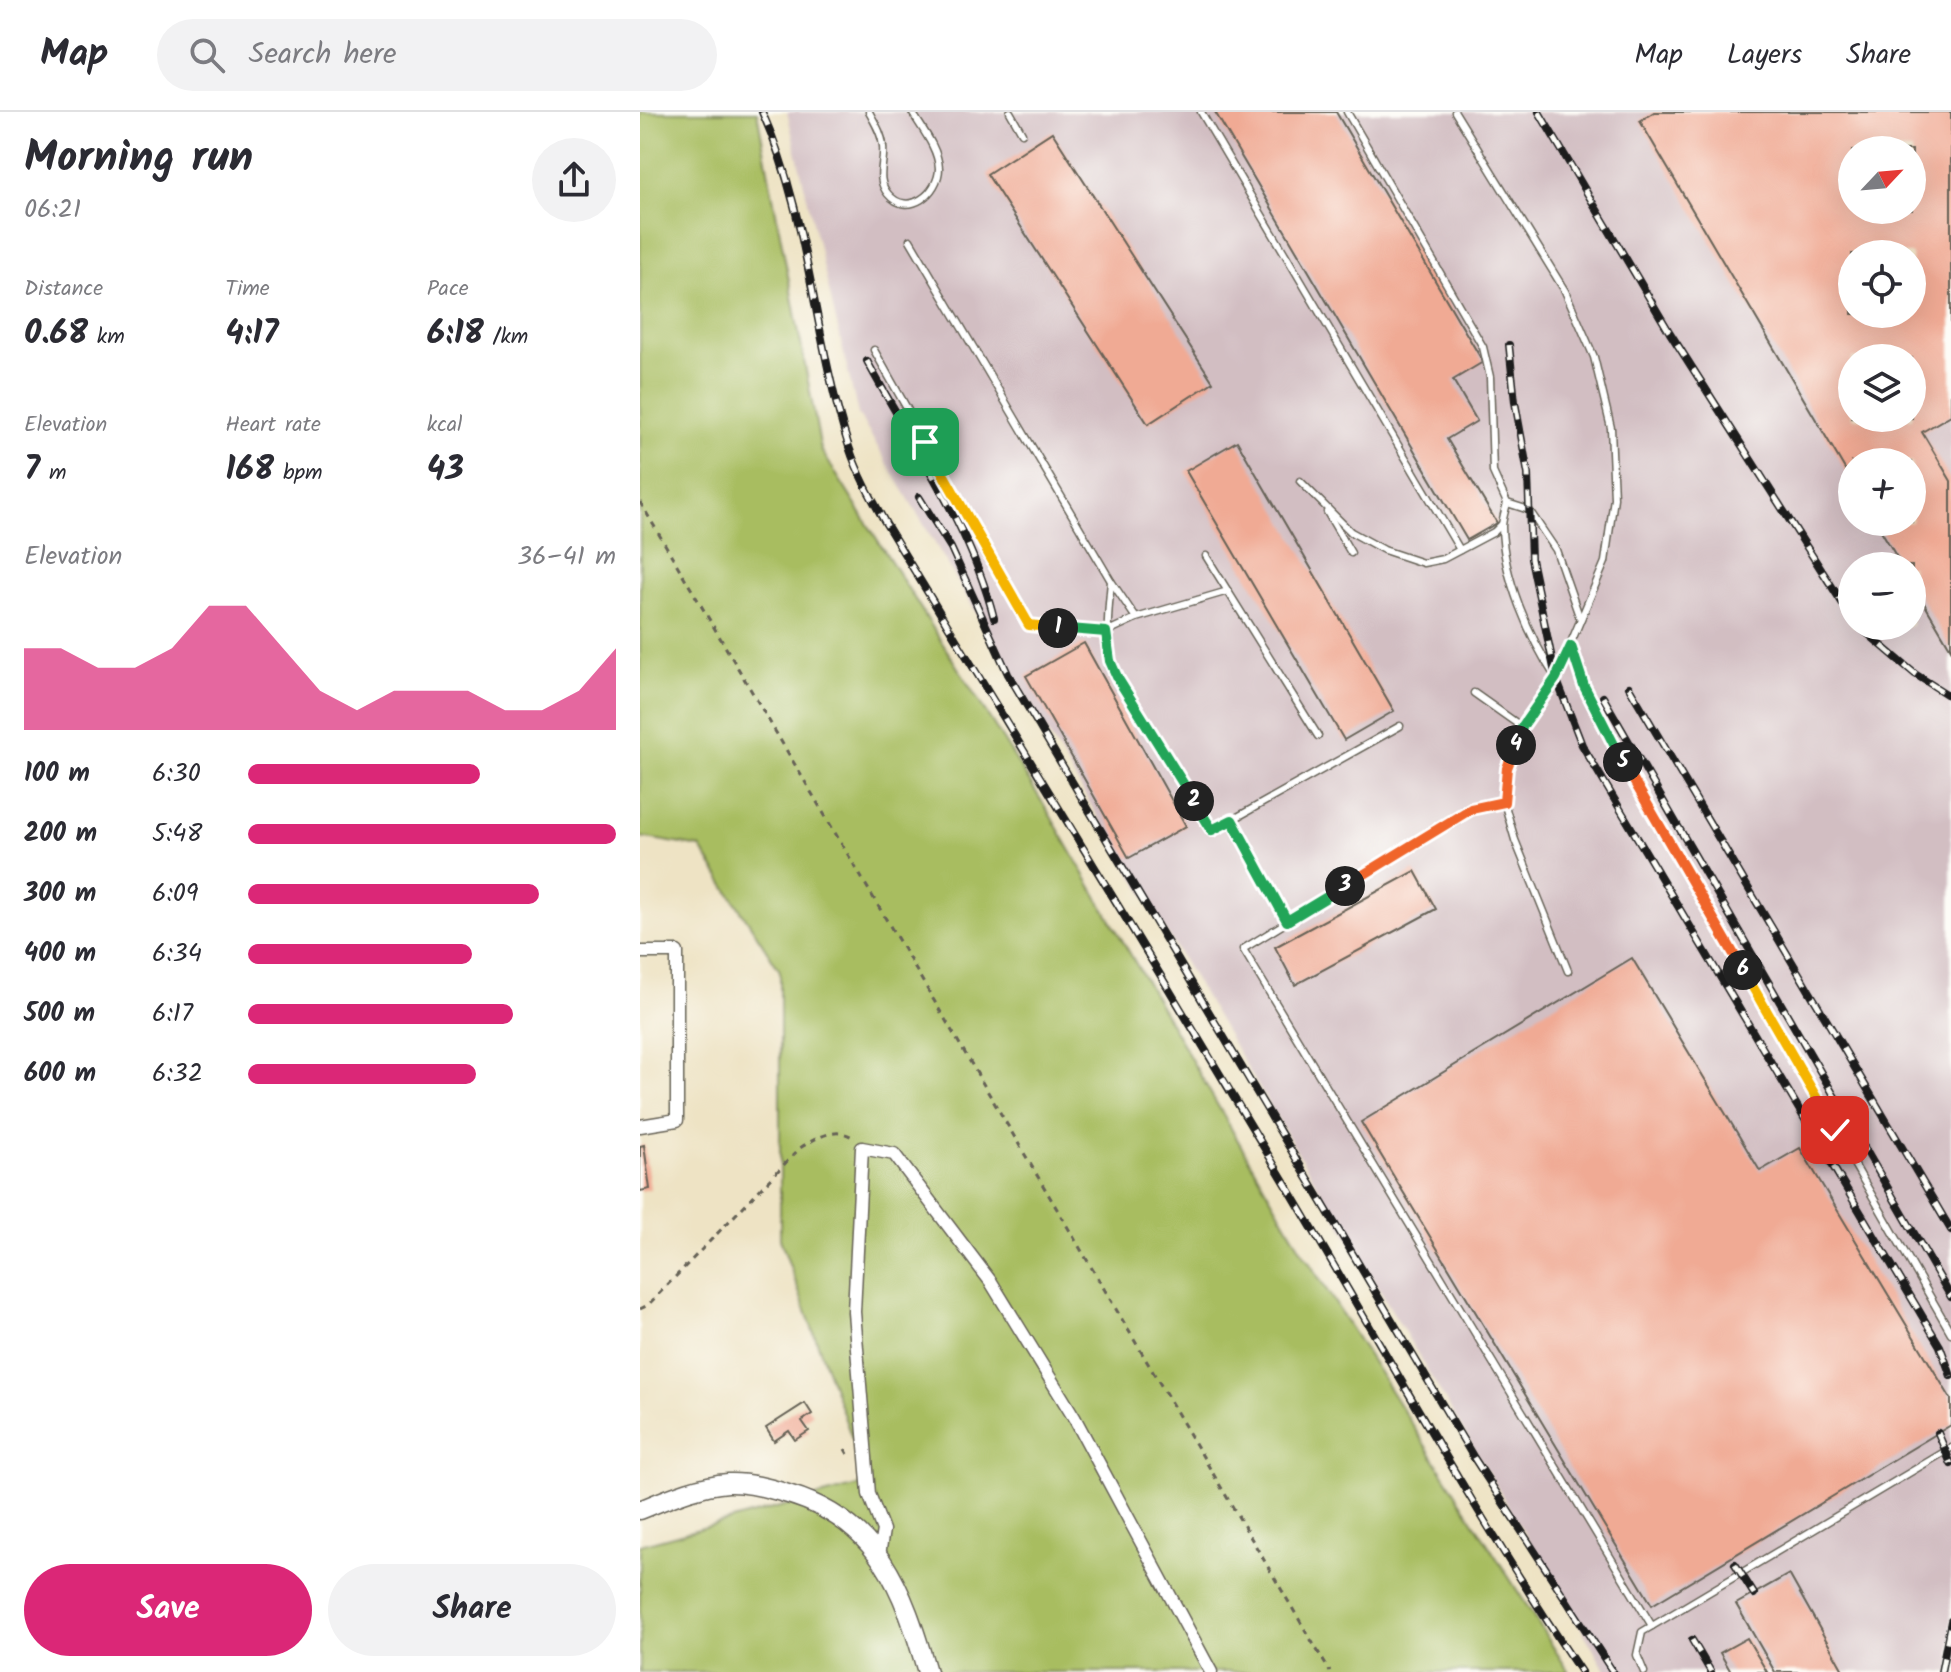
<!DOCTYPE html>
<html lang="en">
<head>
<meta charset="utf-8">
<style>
  :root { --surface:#fff; --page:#f2f2f3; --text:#2b2b33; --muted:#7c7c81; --line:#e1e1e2; --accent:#db2777 }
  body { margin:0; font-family:Kalam,sans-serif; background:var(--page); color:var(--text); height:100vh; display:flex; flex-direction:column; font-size:30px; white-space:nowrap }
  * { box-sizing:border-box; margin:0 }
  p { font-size:26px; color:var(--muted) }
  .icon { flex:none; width:44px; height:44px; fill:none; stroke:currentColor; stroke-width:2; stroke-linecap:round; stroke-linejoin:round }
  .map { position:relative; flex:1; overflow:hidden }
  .panel { display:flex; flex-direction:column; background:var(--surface); width:640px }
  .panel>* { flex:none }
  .needle { width:52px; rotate:64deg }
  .controls { position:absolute; left:1198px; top:24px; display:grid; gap:16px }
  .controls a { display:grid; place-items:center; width:88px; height:88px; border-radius:50%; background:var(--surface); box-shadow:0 8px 32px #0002; font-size:40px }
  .pin { position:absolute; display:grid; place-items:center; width:68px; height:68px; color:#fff; margin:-34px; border-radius:16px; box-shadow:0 4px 12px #0006 }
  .km { position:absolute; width:40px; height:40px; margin:-20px; border-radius:50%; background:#222; color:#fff; font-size:22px; line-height:40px; text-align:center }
  .round { display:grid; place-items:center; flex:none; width:84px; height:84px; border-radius:42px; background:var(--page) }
  .summary { display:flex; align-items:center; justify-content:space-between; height:136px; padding:0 24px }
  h1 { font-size:44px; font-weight:600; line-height:60px }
  .stats { display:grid; grid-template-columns:repeat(3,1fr); gap:12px; height:136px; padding:8px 24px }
  .stats div { display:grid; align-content:center }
  .stats b { font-size:34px; font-weight:600 }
  .stats small { font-size:22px; font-weight:400 }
  .stats p { font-size:22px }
  .chart { height:224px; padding:16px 24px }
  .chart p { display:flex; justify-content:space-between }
  .chart svg { width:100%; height:144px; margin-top:8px; fill:var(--accent); opacity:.7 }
  .button { display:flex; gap:16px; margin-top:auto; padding:16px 24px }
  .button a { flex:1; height:92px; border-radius:48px; background:var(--accent); color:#fff; font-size:32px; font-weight:600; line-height:92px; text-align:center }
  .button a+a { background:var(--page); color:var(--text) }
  ul { padding:0 24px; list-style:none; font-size:26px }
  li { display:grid; grid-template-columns:128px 96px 1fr; align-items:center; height:60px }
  li i { height:20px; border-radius:10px; background:var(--accent) }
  header { display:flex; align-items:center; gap:48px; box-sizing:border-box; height:112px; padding:0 40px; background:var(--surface); border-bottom:2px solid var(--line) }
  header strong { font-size:38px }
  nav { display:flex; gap:44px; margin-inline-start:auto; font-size:28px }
  .search { width:560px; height:72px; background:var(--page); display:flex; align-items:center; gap:20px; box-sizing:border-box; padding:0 28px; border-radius:44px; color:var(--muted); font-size:30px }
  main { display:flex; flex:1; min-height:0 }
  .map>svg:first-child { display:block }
</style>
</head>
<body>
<header>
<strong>Map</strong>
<div class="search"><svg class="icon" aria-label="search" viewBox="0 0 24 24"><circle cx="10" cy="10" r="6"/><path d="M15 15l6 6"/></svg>Search here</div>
<nav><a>Map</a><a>Layers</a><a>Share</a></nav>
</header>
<main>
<section class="panel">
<div class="summary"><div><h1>Morning run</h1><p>06:21</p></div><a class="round"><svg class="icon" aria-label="share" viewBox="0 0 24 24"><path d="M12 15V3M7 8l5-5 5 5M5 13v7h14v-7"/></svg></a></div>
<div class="stats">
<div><p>Distance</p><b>0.68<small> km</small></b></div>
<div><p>Time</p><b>4:17</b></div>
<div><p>Pace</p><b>6:18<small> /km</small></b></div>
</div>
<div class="stats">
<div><p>Elevation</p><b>7<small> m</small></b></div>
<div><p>Heart rate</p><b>168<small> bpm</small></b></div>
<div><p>kcal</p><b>43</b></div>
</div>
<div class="chart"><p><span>Elevation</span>36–41 m</p>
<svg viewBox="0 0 160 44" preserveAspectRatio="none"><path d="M0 44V19L10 19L20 25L30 25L40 19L50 6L60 6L70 19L80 32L90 38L100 32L110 32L120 32L130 38L140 38L150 32L160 19V44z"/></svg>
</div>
<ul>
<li><b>100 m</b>6:30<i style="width:63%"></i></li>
<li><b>200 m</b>5:48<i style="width:100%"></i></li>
<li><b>300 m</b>6:09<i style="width:79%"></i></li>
<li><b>400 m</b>6:34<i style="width:61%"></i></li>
<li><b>500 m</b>6:17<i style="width:72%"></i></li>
<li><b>600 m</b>6:32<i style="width:62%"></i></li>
</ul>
<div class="button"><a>Save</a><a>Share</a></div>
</section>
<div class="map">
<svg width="1311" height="1560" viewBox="0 0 1311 1560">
  <rect width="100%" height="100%" fill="#fdfcf7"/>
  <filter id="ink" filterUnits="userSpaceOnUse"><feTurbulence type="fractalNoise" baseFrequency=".0125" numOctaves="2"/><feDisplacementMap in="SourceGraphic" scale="16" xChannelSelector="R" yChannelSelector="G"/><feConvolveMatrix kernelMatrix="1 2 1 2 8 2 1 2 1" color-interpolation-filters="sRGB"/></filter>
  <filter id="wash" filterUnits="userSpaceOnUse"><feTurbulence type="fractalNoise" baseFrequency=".006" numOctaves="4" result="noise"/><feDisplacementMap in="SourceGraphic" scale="32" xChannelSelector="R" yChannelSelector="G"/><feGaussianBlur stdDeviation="1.8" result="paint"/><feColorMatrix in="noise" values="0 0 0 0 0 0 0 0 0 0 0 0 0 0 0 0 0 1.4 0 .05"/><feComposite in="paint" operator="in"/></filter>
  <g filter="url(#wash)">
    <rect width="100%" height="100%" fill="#eee3c4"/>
    <!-- industrial -->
    <path fill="#d2bec2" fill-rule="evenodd" d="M 147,0 L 1311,0 L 1311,1560 L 967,1560 L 218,302 ZM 1212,38 L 1272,38 L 1272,98 L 1212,98 ZM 1212,142 L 1272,142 L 1272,202 L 1212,202 ZM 1212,246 L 1272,246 L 1272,306 L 1212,306 ZM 1212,350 L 1272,350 L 1272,410 L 1212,410 ZM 1212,454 L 1272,454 L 1272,514 L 1212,514 Z"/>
    <!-- green -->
    <path fill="#a8bd61" stroke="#626c3e" stroke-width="2" d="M 0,0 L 117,0 L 181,338 L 406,696 L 660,1136 L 929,1560 L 0,1560 L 0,1433 L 228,1371 L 140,1127 L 140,859 L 60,735 L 0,725 Z"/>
    <g id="blocks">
      <!-- building -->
      <g fill="#f0aa94" fill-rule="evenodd">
        <path d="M 575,0 L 696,0 L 843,250 L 813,268 L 837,309 L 807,327 L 857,411 L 827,428 Z"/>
        <path d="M 1014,0 L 1311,0 L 1311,303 L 1282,320 L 1311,369 L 1311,537 L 1272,471 L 1272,454 L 1262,454 L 1236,410 L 1272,410 L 1272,350 L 1212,350 L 1212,369 L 1000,9 ZM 1212,38 L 1272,38 L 1272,98 L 1212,98 ZM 1212,142 L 1272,142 L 1272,202 L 1212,202 ZM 1212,246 L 1272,246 L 1272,306 L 1212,306 Z"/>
        <path d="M 412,20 L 573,270 L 508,312 L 347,62 Z"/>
        <path d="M 597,329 L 754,599 L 704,628 L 546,359 Z"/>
        <path d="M 444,531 L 546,714 L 489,746 L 386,564 Z"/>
        <path d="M 775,759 L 796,797 L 655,873 L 635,835 Z"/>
        <path d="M 992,846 L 1120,1059 L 1160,1036 L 1311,1287 L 1311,1313 L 1012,1493 L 721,1010 Z"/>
        <path d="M 4,1033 L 10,1077 L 0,1079 L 0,1034 Z"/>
        <path d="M 165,1291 L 172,1302 L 162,1309 L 169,1319 L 155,1328 L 149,1319 L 134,1329 L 126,1316 Z"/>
        <path d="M 1149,1462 L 1204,1560 L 1135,1560 L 1096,1492 Z"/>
        <path d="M 1107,1526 L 1127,1560 L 1091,1560 L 1080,1541 Z"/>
      </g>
    </g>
  </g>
  <g filter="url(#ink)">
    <use href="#blocks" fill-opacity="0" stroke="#666257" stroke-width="2"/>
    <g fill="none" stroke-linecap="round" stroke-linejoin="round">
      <defs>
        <g id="service">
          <path d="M 229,0 C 235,11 242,22 243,34 C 245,52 235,66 248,82 C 268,106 299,81 299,56 C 298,36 282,17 272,0"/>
          <path d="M 370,0 L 382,21"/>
          <path d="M 561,0 L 820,438"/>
          <path d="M 707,0 L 843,235 L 850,265 L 853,360 L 867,391 L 889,398 L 916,438 L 939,504"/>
          <path d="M 815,0 L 925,179 L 954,245 L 971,316 L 974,386 L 965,450 L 916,566 L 882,615 L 867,656 L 864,690 L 875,728 L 928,859"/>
          <path d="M 270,128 L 471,469 C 468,504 463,534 478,567 L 572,718 L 592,708 L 647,809"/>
          <path d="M 234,238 L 389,513 L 466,520 L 496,506"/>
          <path d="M 660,369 L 711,420 L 744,438 L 783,451 L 803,447 L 854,420 L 861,413"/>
          <path d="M 867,391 C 865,399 862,408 862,415 C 863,465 889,525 916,566"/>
          <path d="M 687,400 L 711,441"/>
          <path d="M 566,444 L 678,624"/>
          <path d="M 471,469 L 496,506 L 588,479"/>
          <path d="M 931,534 L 944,574 L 962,613 L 1311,1221"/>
          <path d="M 834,581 L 882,615"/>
          <path d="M 864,690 L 831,697 L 603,837 L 1012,1514"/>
          <path d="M 592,708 L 760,614"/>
          <path d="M 1004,1560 L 997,1543 L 1002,1520 L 1311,1336"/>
        </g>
        <g id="minor">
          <path d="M 0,840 L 37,840 L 37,1008 L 0,1014"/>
          <path d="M 239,1443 L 243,1418 L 229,1382 L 214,1200 L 222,1036 L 254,1042 L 351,1170 L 435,1307 L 571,1560"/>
        </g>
        <path id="secondary" d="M 0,1398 C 27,1387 58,1373 88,1371 C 108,1370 129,1376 148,1382 C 239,1409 263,1477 287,1560"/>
      </defs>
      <!-- service casing -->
      <use href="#service" stroke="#666257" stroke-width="9"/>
      <!-- minor casing -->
      <use href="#minor" stroke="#666257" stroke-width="15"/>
      <!-- secondary casing -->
      <use href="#secondary" stroke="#666257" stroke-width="21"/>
      <!-- path -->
      <g stroke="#666257" stroke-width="3" stroke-dasharray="6 6" stroke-linecap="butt">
        <path d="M 0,390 L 690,1560"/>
        <path d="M 0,1197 L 8,1193 L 160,1036 C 176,1026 197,1013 215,1027"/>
        <path d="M 205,1337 L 211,1347"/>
      </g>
      <!-- service -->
      <use href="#service" stroke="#fff" stroke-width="6"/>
      <!-- minor -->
      <use href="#minor" stroke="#fff" stroke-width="12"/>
      <!-- secondary -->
      <use href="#secondary" stroke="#fff" stroke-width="18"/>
      <defs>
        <g id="rail">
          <path d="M 122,0 C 170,106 173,225 209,335 C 218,362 232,387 246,412 C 379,631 513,849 644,1069 C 742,1233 834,1401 941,1560"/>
          <path d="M 899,0 L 1030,221 L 1212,506"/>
          <path d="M 869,233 L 875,290 L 888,362 L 891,447 L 916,566 L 942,633 L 1300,1234 L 1311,1264"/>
          <path d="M 227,249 C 272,333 330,412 354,506"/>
          <path d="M 279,385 L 311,436 L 368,562 L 834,1346 L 973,1560"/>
          <path d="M 1219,514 L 1275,562 L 1311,585"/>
          <path d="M 989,575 L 1311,1118"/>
          <path d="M 963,585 L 1311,1185"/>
          <path d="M 1298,1321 L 1311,1352"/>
          <path d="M 1095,1452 L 1114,1482"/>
          <path d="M 1052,1528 L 1071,1560"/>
          <path d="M 1301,1560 L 1311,1509"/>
        </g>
      </defs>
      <!-- rail casing -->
      <use href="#rail" stroke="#1c1c1c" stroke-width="8"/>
      <!-- rail -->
      <use href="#rail" stroke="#fdfcf7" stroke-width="5" stroke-dasharray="15" stroke-linecap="butt"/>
    </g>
  </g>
  <g fill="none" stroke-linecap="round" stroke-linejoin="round" filter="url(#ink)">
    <defs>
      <path id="split-1" d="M 285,330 L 389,513 L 418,516"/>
      <path id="split-2" d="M 418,516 L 466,520 L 470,549 L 478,567 L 554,689"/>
      <path id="split-3" d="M 554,689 L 572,718 L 592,708 L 647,809 L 705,774"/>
      <path id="split-4" d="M 705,774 L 831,697 L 864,690 L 867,656 L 876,633"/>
      <path id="split-5" d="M 876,633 L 882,615 L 916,566 L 931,534 L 944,574 L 983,650"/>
      <path id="split-6" d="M 983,650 L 1103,858"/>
      <path id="split-7" d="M 1103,858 L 1195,1018"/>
    </defs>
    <!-- split-1 casing -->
    <use href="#split-1" stroke="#fff" stroke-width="16"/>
    <!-- split-2 casing -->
    <use href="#split-2" stroke="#fff" stroke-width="16"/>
    <!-- split-3 casing -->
    <use href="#split-3" stroke="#fff" stroke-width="16"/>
    <!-- split-4 casing -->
    <use href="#split-4" stroke="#fff" stroke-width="16"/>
    <!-- split-5 casing -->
    <use href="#split-5" stroke="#fff" stroke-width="16"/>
    <!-- split-6 casing -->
    <use href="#split-6" stroke="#fff" stroke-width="16"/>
    <!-- split-7 casing -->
    <use href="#split-7" stroke="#fff" stroke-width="16"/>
    <!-- split-1 -->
    <use href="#split-1" stroke="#f5b400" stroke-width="10"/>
    <!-- split-2 -->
    <use href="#split-2" stroke="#22a559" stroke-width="10"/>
    <!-- split-3 -->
    <use href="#split-3" stroke="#22a559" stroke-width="10"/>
    <!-- split-4 -->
    <use href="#split-4" stroke="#f0652b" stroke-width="10"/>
    <!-- split-5 -->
    <use href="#split-5" stroke="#22a559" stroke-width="10"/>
    <!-- split-6 -->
    <use href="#split-6" stroke="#f0652b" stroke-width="10"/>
    <!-- split-7 -->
    <use href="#split-7" stroke="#f5b400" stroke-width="10"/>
  </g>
</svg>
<div class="controls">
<a><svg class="needle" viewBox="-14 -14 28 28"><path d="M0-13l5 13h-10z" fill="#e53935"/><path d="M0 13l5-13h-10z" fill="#7c7c81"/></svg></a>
<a><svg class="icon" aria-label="locate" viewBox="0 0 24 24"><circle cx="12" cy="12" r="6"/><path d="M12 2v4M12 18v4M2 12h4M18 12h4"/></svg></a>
<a><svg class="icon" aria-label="layers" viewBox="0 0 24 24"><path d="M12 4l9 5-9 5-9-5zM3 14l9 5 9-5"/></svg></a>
<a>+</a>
<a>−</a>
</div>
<div class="pin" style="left:285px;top:330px;background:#1e9e55"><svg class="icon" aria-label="arrive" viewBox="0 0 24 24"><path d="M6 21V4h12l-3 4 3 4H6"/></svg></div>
<div class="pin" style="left:1195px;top:1018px;background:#d93025"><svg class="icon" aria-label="check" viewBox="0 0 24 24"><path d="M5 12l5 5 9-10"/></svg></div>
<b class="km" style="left:418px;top:516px">1</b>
<b class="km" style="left:554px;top:689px">2</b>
<b class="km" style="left:705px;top:774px">3</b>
<b class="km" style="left:876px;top:633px">4</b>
<b class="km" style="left:983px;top:650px">5</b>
<b class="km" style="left:1103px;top:858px">6</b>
</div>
</main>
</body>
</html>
